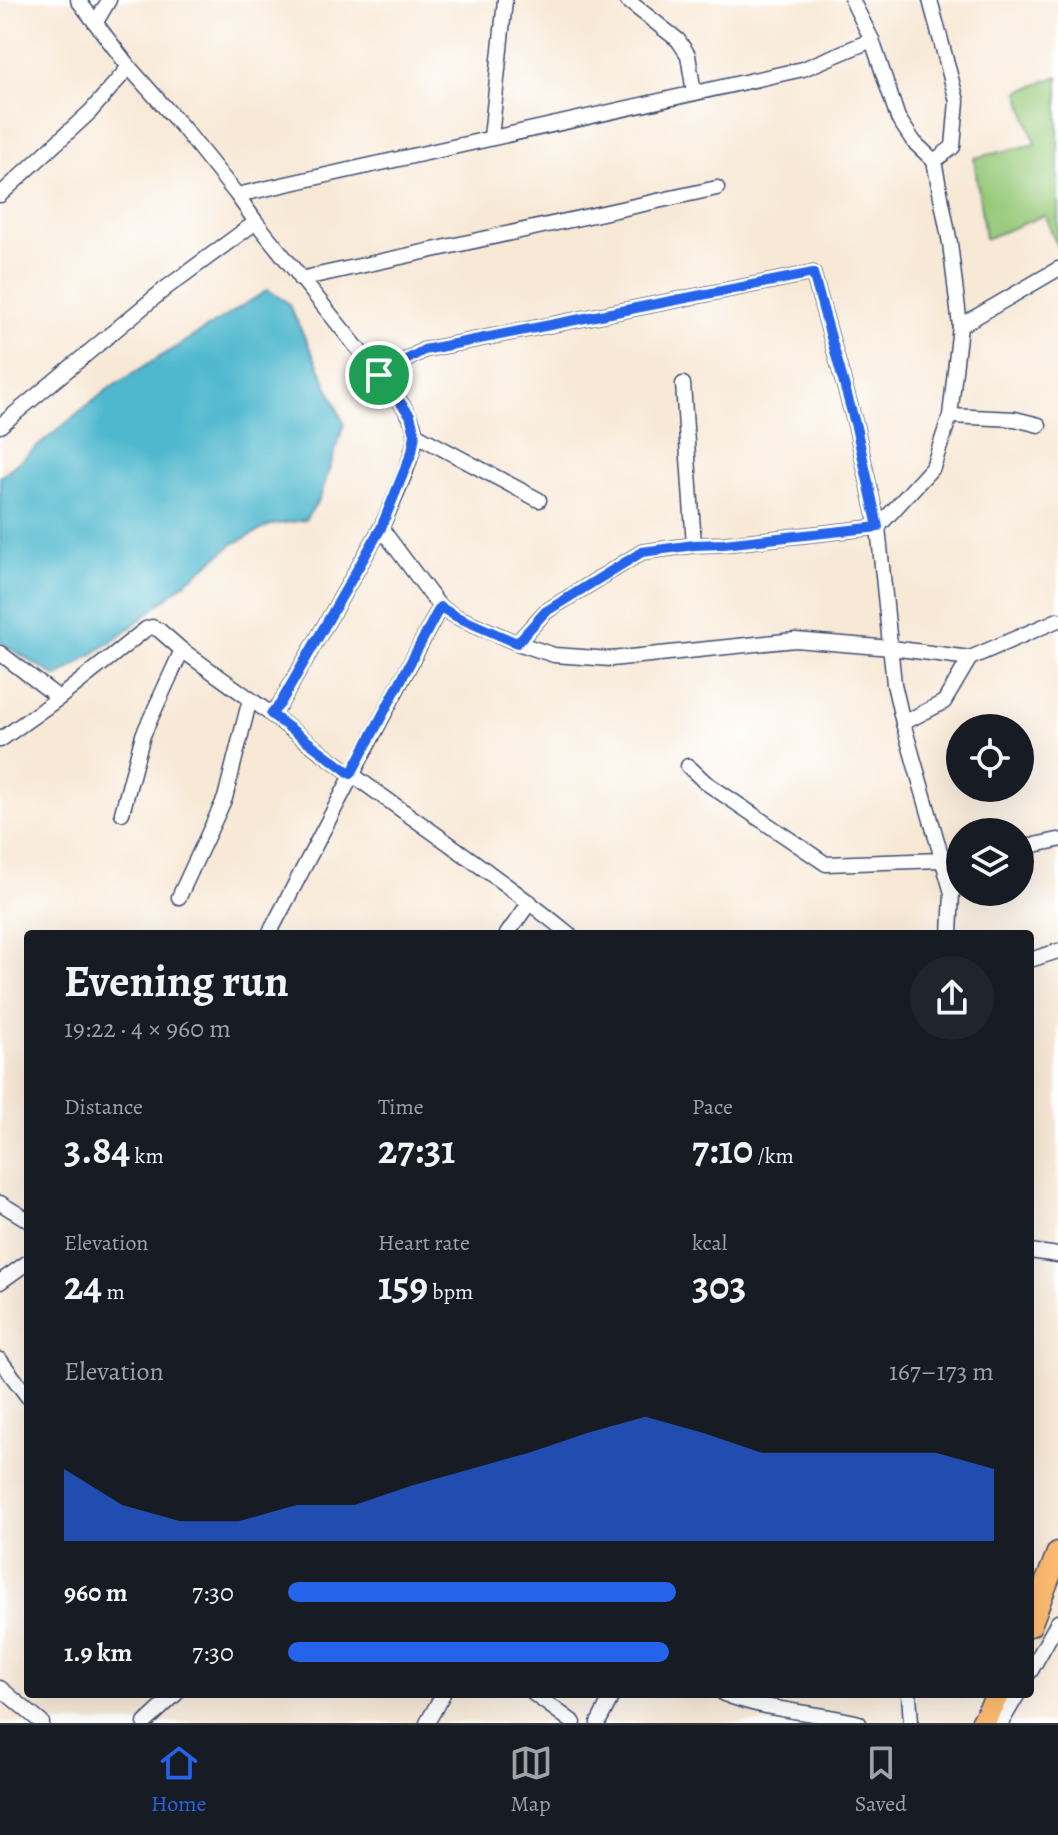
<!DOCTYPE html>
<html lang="en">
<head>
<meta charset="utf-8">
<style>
  :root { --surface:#171b24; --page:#20242c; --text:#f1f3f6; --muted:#9ea1a6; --line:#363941; --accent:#2563eb }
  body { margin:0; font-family:Alegreya,serif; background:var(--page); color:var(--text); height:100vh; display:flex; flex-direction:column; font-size:30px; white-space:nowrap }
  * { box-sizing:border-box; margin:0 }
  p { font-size:26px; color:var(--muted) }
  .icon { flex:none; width:44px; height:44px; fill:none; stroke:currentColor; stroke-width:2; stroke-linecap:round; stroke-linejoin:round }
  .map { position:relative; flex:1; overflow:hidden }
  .sheet { position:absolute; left:24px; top:930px; width:1010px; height:768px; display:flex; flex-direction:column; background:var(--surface); border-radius:8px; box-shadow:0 8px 32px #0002 }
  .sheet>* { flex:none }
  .controls { position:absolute; left:946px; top:714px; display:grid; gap:16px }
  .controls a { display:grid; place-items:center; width:88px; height:88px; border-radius:50%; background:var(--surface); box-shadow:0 8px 32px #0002; font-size:40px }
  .pin { position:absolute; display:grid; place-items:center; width:68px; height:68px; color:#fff; margin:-34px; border:4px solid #fff; border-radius:50%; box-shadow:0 2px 8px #0007 }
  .round { display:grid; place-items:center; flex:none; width:84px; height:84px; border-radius:42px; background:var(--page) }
  .overview { display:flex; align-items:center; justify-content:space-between; height:136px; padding:0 40px }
  h1 { font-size:44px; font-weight:600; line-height:60px }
  .figures { display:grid; grid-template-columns:repeat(3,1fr); gap:12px; height:136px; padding:8px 40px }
  .figures div { display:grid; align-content:center }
  .figures b { font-size:40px; font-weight:600 }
  .figures small { font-size:22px; font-weight:400 }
  .figures p { font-size:22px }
  .chart { height:224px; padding:16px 40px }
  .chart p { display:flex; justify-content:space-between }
  .chart svg { width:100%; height:144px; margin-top:8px; fill:var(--accent); opacity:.7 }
  ul { padding:0 40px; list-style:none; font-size:26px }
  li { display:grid; grid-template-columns:128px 96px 1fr; align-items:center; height:60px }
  li i { height:20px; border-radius:10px; background:var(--accent) }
  .dock { display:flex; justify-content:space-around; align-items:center; height:112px; border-top:2px solid var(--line); background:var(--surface); font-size:22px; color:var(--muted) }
  .dock a { display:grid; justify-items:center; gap:4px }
  .dock .current { color:var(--accent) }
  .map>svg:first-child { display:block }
</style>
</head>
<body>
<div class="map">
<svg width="1058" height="1723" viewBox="0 0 1058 1723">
  <rect width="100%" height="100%" fill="#fff"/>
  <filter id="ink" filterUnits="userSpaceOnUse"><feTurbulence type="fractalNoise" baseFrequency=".0125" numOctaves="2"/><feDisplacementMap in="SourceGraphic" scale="16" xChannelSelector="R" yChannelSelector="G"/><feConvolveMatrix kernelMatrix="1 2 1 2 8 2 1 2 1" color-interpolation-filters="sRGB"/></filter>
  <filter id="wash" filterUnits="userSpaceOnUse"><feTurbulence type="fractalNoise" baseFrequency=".006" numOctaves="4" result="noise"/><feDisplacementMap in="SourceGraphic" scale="32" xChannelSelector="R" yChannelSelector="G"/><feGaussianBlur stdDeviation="1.8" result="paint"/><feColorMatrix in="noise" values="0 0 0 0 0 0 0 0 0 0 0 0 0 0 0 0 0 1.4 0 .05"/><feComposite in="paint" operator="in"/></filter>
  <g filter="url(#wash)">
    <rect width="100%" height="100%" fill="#f8e9d7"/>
    <!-- green -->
    <path fill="#97c979" stroke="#597c6c" stroke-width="2" d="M 1058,76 L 1058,249 L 1045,215 L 985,239 L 974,158 L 1035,144 L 1019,92 Z"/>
    <!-- water -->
    <path fill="#50b8ce" stroke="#367496" stroke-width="2" d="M 268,290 L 288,303 L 321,371 L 344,424 L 320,498 L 305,520 L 271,525 L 233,544 L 120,636 L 57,677 L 3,644 L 0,641 L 0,477 L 108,389 Z"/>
  </g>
  <g filter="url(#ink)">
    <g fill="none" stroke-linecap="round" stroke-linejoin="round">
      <defs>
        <g id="minor">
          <path d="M 78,0 L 129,67 L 184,129 L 237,195 L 256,222 L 392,391 C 401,404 414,417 415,434 C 416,454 390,508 381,528"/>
          <path d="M 627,0 L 678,40 L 688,55 L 694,93"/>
          <path d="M 930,0 L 957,101 L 953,147 L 934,161"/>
          <path d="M 96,22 L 109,0"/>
          <path d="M 491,138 L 505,0"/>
          <path d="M 0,195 L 90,112 L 129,67"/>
          <path d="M 237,195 L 803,69 L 872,40"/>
          <path d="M 300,279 L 717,188"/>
          <path d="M 960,326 L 1058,269"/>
          <path d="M 379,375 L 424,350 L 813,273 L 856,427 L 878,527 L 894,684 L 903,723 L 952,893 L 950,934"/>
          <path d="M 683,384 L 694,545"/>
          <path d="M 950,416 L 1015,419 L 1039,425"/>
          <path d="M 0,426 L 166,288 L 256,222"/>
          <path d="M 415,434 L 539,500"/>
          <path d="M 517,643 L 545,612 L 642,552 L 694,545 L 724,544 L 878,527 L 933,467 L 950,416 L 960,326 L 950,243 L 934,161 L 914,142 L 898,118 L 872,40 L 852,0"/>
          <path d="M 0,653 L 59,698"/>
          <path d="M 271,714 C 368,790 473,856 569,934"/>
          <path d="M 903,723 L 944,702 L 970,658"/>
          <path d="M 0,740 L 59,698 L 146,629 L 152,627 L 159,630 L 182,650 L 271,714 L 280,704 L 381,528 L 440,607 L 457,617 L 517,643 L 554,655 L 611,659 L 795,640 L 891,648 L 970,658 L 1058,620"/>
          <path d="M 688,766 L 705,782 L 826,864 L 942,860"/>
          <path d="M 122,813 L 143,735 L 182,650"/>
          <path d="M 1020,848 L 1058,840"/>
          <path d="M 179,897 L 225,798 L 250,699"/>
          <path d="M 269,934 L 440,607"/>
          <path d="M 507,934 L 530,902"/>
          <path d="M 1030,960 L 1058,951"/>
          <path d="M 0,1203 L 28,1220"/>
          <path d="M 1030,1251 L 1058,1255"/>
          <path d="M 0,1282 L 28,1262"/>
          <path d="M 0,1360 L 28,1397"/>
          <path d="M 1030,1672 L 1058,1622"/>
          <path d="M 0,1688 L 42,1723"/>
          <path d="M 534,1694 L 574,1723"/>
          <path d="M 724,1694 C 767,1711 815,1712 859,1723"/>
          <path d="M 909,1694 L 911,1723"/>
          <path d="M 145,1723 L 176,1694"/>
          <path d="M 427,1723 L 443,1694"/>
          <path d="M 598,1723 L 613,1694"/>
          <path d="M 1001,1723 L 1018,1694"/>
        </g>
        <g id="primary">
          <path d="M 1030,1625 L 1058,1553"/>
          <path d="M 982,1723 L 998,1694"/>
        </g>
      </defs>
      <!-- minor casing -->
      <use href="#minor" stroke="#3c4b70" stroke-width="17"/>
      <!-- primary casing -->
      <use href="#primary" stroke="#3c4b70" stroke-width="25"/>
      <!-- minor -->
      <use href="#minor" stroke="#fff" stroke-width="14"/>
      <!-- primary -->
      <use href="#primary" stroke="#febc70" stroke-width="22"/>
    </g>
  </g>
  <g fill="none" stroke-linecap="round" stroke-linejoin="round" filter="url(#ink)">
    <defs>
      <path id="route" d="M 813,273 L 856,427 L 878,527 L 724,544 L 694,545 L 642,552 L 545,612 L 517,643 L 457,617 L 440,607 L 351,774 L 271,714 L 280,704 L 381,528 L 412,452 L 415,434 L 410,415 L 379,375 L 424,350 Z"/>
    </defs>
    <!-- route casing -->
    <use href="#route" stroke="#fff" stroke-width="16"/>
    <!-- route -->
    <use href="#route" stroke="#2563eb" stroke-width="10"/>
  </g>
</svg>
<div class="controls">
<a><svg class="icon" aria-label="locate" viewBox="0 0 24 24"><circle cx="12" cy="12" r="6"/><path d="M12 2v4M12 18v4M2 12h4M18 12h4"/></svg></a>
<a><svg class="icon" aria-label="layers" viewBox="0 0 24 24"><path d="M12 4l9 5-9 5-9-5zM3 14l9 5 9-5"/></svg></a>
</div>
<div class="pin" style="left:379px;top:375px;background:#1e9e55"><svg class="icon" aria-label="arrive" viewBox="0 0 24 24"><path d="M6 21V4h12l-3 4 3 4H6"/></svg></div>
<section class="sheet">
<div class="overview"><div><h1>Evening run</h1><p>19:22 · 4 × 960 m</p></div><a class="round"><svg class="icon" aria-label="share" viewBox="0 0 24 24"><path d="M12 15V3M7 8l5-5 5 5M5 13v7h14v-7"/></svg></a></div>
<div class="figures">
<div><p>Distance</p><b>3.84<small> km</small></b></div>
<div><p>Time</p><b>27:31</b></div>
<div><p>Pace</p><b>7:10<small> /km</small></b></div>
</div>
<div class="figures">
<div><p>Elevation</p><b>24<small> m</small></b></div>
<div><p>Heart rate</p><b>159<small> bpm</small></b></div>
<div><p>kcal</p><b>303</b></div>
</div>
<div class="chart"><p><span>Elevation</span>167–173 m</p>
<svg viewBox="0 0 160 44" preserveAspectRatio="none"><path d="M0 44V22L10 33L20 38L30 38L40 33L50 33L60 27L70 22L80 17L90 11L100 6L110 11L120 17L130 17L140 17L150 17L160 22V44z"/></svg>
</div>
<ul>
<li><b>960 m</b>7:30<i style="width:55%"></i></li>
<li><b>1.9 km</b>7:30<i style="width:54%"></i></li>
</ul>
</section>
</div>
<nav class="dock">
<a class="current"><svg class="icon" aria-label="home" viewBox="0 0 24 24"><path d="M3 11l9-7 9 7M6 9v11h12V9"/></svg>Home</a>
<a><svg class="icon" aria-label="map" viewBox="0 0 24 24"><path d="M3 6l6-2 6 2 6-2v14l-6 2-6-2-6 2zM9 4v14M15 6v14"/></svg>Map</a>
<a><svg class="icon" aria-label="saved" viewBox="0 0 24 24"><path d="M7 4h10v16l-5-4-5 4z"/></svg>Saved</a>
</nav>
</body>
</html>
